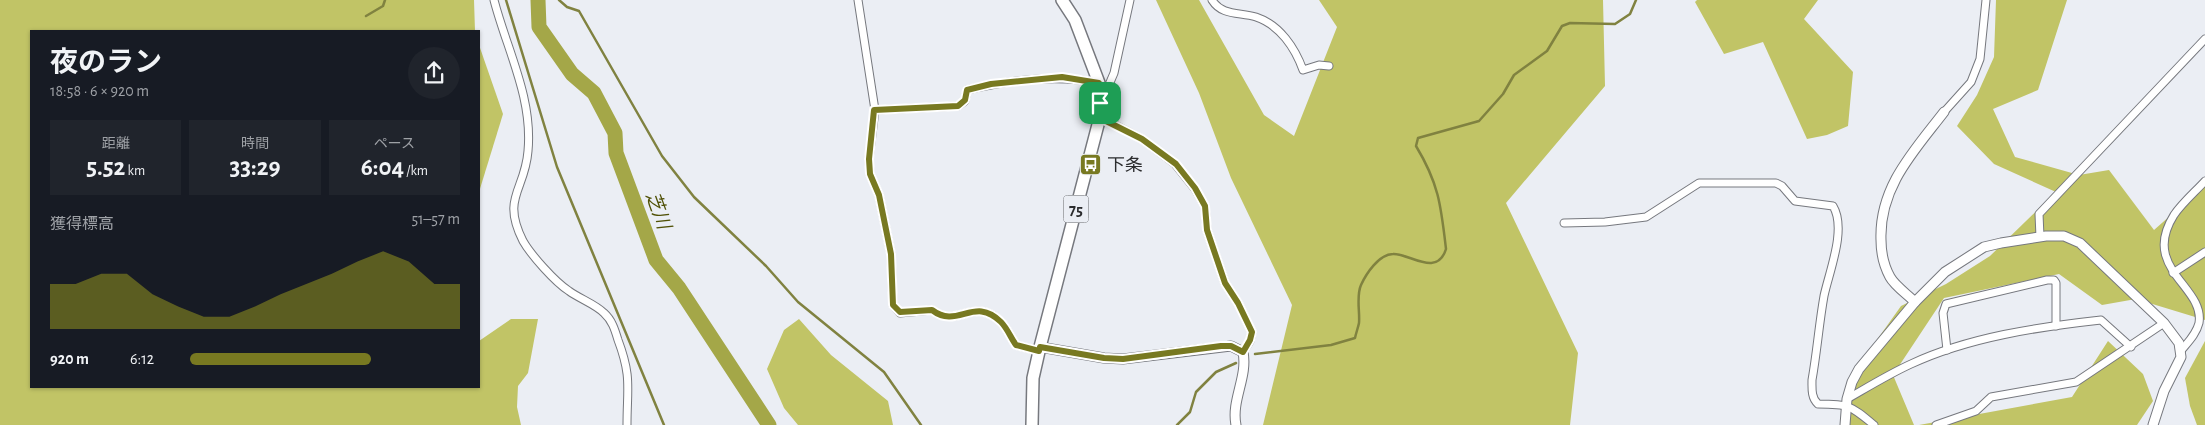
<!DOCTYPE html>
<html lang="ja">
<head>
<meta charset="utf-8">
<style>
  :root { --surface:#171b24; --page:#20242c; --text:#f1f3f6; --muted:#9ea1a6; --accent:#787921 }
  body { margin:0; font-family:"Alegreya Sans","Noto Sans JP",sans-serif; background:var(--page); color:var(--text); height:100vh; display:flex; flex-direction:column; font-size:19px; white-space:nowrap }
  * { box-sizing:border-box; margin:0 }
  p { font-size:16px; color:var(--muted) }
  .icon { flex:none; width:28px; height:28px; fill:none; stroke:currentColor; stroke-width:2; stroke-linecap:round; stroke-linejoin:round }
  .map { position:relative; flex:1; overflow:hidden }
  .details { position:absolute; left:30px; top:30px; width:450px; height:358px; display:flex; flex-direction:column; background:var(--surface); border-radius:0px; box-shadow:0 1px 4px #0004 }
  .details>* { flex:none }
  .pin { position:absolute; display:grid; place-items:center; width:42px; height:42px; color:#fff; margin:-21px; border-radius:10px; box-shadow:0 2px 8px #0006 }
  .round { display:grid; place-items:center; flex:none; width:52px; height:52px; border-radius:26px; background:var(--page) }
  .summary { display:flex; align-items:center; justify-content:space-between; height:85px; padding:0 20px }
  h1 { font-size:28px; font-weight:700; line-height:38px }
  .figures { display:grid; grid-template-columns:repeat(3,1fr); gap:8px; height:85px; padding:5px 20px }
  .figures div { display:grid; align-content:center; border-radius:0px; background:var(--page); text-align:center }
  .figures b { font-size:25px; font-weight:700 }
  .figures small { font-size:14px; font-weight:400 }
  .figures p { font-size:14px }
  .chart { height:140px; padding:10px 20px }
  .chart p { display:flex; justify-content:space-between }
  .chart svg { width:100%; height:90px; margin-top:5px; fill:var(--accent); opacity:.7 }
  ul { padding:0 20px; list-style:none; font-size:16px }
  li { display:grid; grid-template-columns:80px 60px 1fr; align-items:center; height:38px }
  li i { height:12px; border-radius:6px; background:var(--accent) }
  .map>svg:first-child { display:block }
</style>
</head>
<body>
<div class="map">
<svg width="2205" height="425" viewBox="0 0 2205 425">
  <rect width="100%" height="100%" fill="#ebeef4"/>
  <!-- forest -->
  <g fill="#c1c466">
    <path d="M 0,0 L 474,0 L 475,31 L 31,31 L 31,386 L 479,386 L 479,341 L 511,319 L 538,319 L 528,373 L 518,386 L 517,407 L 521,425 L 0,425 Z"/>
    <path d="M 1156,0 L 1199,0 L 1264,115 L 1294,136 L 1337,27 L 1319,0 L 1603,0 L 1605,86 L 1506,203 L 1578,353 L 1570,425 L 1263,425 L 1292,305 L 1231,178 L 1199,93 Z"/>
    <path d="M 1697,0 L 1818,0 L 1804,19 L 1853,72 L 1848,126 L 1827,135 L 1807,139 L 1763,42 L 1724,54 L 1695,2 Z"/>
    <path d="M 1996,0 L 2067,0 L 2038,90 L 1993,109 L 2015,157 L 2079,175 L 2109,170 L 2154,230 L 2205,185 L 2205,320 L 2136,299 L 2102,305 L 2059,274 L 1944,298 L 1893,375 L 1914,425 L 1846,425 L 1857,368 L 1901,306 L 1946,284 L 1990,256 L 2056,192 L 1994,164 L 1957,126 L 1977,95 L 1994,57 Z"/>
    <path d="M 479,45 L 503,114 L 479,192 Z"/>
    <path d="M 799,319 L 831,355 L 888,401 L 893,425 L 798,425 L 784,408 L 767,369 L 784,330 Z"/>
    <path d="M 2108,341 L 2143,374 L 2153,401 L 2137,425 L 1919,425 L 2072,397 Z"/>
    <path d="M 2205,341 L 2205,425 L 2197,425 L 2190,406 L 2185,378 Z"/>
  </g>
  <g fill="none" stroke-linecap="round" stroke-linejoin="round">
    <!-- stream -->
    <g stroke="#808240" stroke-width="2.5">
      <path d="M 506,0 L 557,167 L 664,425"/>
      <path d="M 559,0 L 567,7 L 579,11 L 662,156 L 694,197 L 766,266 L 798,302 L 884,372 L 921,425"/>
      <path d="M 366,16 L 383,6 L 385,0"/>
      <path d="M 1255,354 L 1331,345 L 1355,338 C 1356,333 1358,328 1359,323 C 1360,311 1356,296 1361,285 C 1366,274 1379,254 1393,254 C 1409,253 1437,278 1446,249 C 1441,206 1439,184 1416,146 L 1418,138 L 1479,121 L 1503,94 L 1514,75 L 1547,51 L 1562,26 L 1570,23 L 1615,24 L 1630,14 L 1636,0"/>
      <path d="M 1177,425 L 1190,412 L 1196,392 L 1216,372 L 1236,363"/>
    </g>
    <!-- river -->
    <path stroke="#a4a748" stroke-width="15" d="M 538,0 L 539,27 L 572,74 L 594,93 L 615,133 L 616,153 L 656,260 L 679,288 L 769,425"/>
    <defs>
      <g id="minor">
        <path d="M 494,0 C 507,50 533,98 528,151 C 525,191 501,197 523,241 C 531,255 555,282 569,291 C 580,299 595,304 604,313 C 612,320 615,330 618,340 C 632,377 627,388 627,425"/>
        <path d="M 858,0 L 875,110 L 869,159 L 870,174 L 879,195 L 891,254 L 893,305 L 900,313 L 932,310 C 958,330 974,295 1001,322 C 1007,328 1011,338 1016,345 L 1039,351"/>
        <path d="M 1212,0 C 1222,16 1239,12 1256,17 C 1280,25 1295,48 1303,70 L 1319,65 L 1329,66"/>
        <path d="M 1102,101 L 1114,73 L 1130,0"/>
        <path d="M 875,110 L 958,106 L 965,101 L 967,90 C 1010,80 1055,74 1099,83"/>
        <path d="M 1944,112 L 1971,82 L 1980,59 L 1986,0"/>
        <path d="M 1100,117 L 1142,139 L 1175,164 L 1195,189 L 1205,206 L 1207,230 L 1225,283 L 1238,303 L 1252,332 L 1250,341 L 1243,352"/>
        <path d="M 1564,223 L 1605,222 L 1646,217 L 1699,183 L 1776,183 L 1782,186 L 1795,201 L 1833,206 C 1847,229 1829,272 1824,296 C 1819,324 1817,352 1812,380 C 1812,388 1811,398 1818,404 C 1849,404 1850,405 1874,425"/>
        <path d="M 2040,237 L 2039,214 L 2205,39"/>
        <path d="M 2173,273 L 2205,252"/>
        <path d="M 1947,350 L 1943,313 L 1946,304 L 2047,280 L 2054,280 L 2056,283 L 2056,326"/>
        <path d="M 2180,352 C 2187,343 2196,335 2199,323 C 2205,286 2140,269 2174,215 C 2182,203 2195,192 2205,181"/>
        <path d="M 1847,399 C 1868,387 1889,374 1911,364 C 1969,337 2038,327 2101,320 L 2131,347"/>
        <path d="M 1936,425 L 1976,411 L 1991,397 L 2076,382 L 2164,323"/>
      </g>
      <g id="tertiary">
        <path d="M 1915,302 C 1907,294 1895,286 1890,277 C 1884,266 1881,252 1881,240 C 1879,187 1914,151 1944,112"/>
        <path d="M 1040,347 L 1104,358 L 1123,359 L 1231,346 L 1243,352 C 1248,377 1231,400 1236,425"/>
        <path d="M 1845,425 L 1847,399 L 1852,382 L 1859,369 L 1915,302 L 1945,272 L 1984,247 L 2001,243 L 2046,236 L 2064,236 L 2080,243 L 2164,323 L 2179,343 L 2181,357 L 2164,391 L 2153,425"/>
      </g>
      <path id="primary" d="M 1032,425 L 1033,378 L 1040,347 L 1100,117 L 1099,83 L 1075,20 L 1062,0"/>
    </defs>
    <!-- minor casing -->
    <use href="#minor" stroke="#76787e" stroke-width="9"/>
    <!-- tertiary casing -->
    <use href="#tertiary" stroke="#76787e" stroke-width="11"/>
    <!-- primary casing -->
    <use href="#primary" stroke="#76787e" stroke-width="14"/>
    <!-- minor -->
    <use href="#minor" stroke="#fff" stroke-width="7"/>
    <!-- tertiary -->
    <use href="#tertiary" stroke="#fff" stroke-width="9"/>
    <!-- primary -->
    <use href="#primary" stroke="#fff" stroke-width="11"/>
  </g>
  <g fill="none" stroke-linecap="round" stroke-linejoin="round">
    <defs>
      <path id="route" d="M 1062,77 L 1099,83 L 1100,118 L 1142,139 L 1176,164 L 1195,188 L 1205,206 L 1207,230 L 1225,283 L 1238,303 L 1252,332 L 1250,340 L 1243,352 L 1231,346 L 1221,346 L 1123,359 L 1104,358 L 1040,347 L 1039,351 L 1016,345 C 1011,338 1007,328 1001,322 C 974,295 958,330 932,310 L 900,312 L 893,305 L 891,254 L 879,195 L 870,174 L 869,159 L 874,110 L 958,106 L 965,100 L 967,90 L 991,84 Z"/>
    </defs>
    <!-- route casing -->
    <use href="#route" stroke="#fff" stroke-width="10"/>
    <!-- route -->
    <use href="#route" stroke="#787921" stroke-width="6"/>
  </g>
  <!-- icons -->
  <defs>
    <symbol id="bus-square" viewBox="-11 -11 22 22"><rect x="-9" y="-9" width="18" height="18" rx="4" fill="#787921" stroke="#ebeef4"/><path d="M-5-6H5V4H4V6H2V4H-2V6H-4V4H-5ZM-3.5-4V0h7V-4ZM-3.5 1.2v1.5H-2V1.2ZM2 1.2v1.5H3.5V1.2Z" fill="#fff"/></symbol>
  </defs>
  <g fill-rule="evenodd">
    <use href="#bus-square" x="1078" y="152" width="25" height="25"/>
  </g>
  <g text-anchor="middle" stroke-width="4.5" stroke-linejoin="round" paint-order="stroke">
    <!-- shield labels -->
    <rect fill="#ebeef4" stroke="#656669" stroke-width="1" x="1063.5" y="195.5" width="25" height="27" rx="4"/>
    <g font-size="16" font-weight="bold" fill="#2b2c2e">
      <text x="1076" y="215">75</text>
    </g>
    <!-- poi labels -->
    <g font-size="18" fill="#2b2c2e" stroke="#ebeef4" text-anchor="start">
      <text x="1107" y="171">下条</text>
    </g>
    <!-- water labels -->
    <g font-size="19" font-style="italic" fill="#505106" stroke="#ebeef4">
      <text transform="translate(659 210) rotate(70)" y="7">芝川</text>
    </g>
  </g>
</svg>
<div class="pin" style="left:1100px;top:103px;background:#1e9e55"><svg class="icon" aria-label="arrive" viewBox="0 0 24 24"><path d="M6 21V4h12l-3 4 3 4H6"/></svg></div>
<section class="details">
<div class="summary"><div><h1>夜のラン</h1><p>18:58 · 6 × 920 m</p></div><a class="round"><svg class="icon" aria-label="share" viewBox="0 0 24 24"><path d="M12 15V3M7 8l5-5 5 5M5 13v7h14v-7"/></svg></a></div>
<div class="figures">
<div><p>距離</p><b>5.52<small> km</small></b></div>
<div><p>時間</p><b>33:29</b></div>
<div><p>ペース</p><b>6:04<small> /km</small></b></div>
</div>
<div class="chart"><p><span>獲得標高</span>51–57 m</p>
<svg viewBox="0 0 160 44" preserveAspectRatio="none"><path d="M0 44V22L10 22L20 17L30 17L40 27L50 33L60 38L70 38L80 33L90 27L100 22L110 17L120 11L130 6L140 11L150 22L160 22V44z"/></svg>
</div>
<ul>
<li><b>920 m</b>6:12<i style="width:67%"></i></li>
</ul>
</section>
</div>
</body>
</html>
